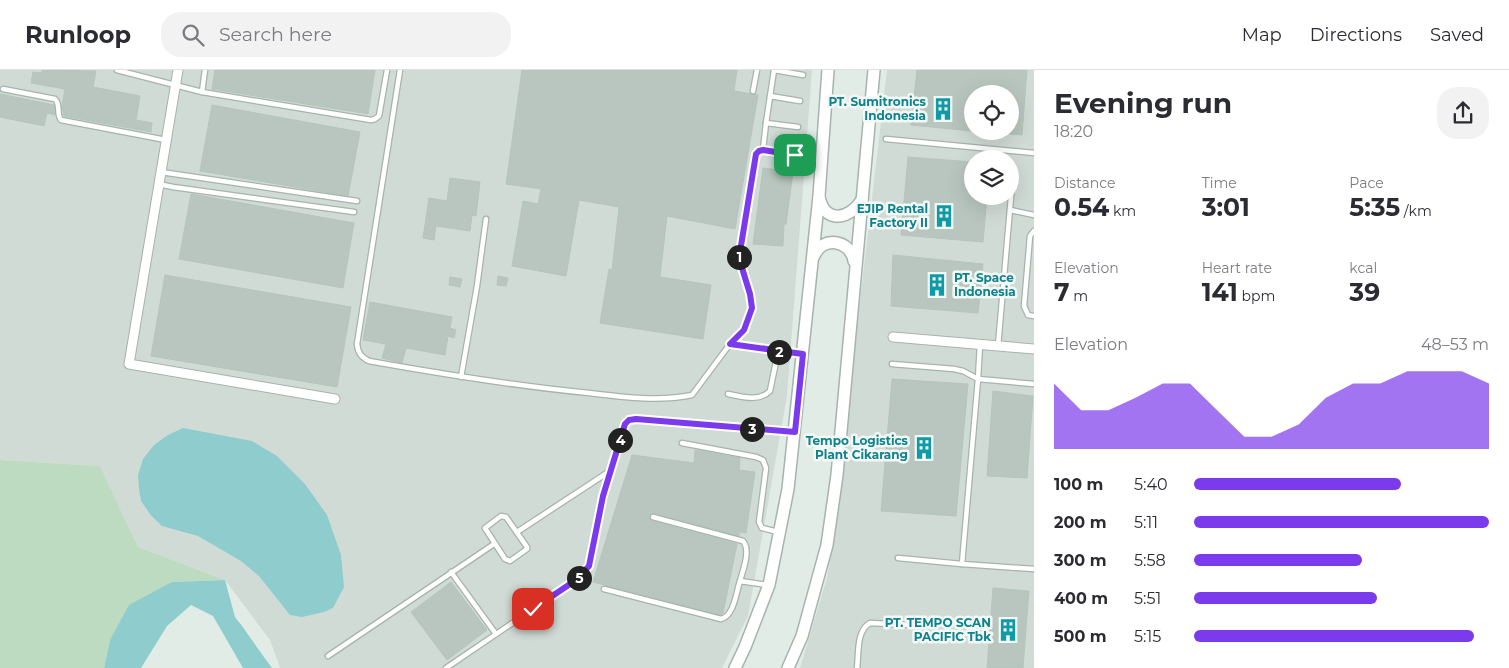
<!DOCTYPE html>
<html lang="en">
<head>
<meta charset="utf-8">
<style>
  :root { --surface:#fff; --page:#f2f2f3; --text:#2b2b33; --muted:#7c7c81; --line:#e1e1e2; --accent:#7c3aed }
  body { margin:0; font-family:Montserrat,sans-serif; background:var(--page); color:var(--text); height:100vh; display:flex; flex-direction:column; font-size:19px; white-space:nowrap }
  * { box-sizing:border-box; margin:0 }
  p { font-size:16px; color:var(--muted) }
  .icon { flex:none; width:28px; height:28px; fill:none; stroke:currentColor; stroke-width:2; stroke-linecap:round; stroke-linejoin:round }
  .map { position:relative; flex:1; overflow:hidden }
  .drawer { display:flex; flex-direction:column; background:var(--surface); width:475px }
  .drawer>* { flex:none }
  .tools { position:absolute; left:964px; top:15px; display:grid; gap:10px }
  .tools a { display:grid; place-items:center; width:55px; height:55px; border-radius:50%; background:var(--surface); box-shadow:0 5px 20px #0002; font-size:25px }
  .pin { position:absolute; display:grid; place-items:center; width:42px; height:42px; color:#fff; margin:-21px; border-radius:10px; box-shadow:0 2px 8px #0006 }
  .km { position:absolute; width:25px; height:25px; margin:-12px; border-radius:50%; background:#222; color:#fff; font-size:14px; line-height:25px; text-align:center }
  .round { display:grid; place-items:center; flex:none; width:52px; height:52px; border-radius:20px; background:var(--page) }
  .head { display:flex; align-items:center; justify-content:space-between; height:85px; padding:0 20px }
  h1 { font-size:28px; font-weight:700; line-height:38px }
  .stats { display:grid; grid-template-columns:repeat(3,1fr); gap:8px; height:85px; padding:5px 20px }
  .stats div { display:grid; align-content:center }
  .stats b { font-size:25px; font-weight:700 }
  .stats small { font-size:14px; font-weight:400 }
  .stats p { font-size:14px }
  .chart { height:140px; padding:10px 20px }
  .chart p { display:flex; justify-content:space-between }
  .chart svg { width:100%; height:90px; margin-top:5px; fill:var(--accent); opacity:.7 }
  ul { padding:0 20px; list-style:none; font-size:16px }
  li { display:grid; grid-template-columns:80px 60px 1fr; align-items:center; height:38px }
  li i { height:12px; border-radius:6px; background:var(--accent) }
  header { display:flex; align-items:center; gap:30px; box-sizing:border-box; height:70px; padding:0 25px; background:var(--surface); border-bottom:1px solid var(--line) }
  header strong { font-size:24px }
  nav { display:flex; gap:28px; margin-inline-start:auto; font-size:18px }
  .search { width:350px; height:45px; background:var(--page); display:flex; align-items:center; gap:12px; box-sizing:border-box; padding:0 18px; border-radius:20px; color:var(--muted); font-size:19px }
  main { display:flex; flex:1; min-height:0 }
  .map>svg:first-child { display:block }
</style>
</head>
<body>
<header>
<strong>Runloop</strong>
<div class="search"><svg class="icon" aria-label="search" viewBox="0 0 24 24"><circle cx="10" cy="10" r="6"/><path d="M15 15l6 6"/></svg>Search here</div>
<nav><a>Map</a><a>Directions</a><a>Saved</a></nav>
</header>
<main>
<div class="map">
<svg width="1034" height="598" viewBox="0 0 1034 598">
  <rect width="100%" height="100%" fill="#e2ece6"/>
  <!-- built -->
  <g fill="#d1dbd5" fill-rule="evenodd">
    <path d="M 0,0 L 812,0 L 787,326 L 748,546 L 722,598 L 280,598 L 270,570 L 225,510 L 138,477 L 100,396 L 0,390 Z"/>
    <path d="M 887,0 L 1034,0 L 1034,598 L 800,598 L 827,508 L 842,414 L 854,283 ZM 972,24 L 1010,24 L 1010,61 L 972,61 ZM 972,89 L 1010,89 L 1010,126 L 972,126 Z"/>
  </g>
  <!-- green -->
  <path fill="#bddbc1" d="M 0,390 L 100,396 L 138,477 L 225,510 L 172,512 L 110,570 L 104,598 L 0,598 Z"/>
  <!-- water -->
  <g fill="#8ecccd">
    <path d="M 183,358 L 252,371 L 277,386 L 305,414 L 327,445 L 341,485 L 344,517 L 333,538 L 324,542 L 302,547 L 290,545 L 259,506 L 241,491 L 198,466 L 162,456 L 150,444 L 141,431 L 139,419 L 138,405 L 143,389 L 154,375 L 168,365 Z"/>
    <path d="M 225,510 L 235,547 L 272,598 L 243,598 L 213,546 L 191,535 L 167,556 L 141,598 L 104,598 L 110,570 L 129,535 L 172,512 Z"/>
  </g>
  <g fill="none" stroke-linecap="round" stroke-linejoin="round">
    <!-- river -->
    <path stroke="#8ecccd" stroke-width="18" d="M 233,559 L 247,579 L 255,598"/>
  </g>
  <!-- building -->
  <g fill="#b8c6bf" stroke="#b5c5bc">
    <path d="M 42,0 L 96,1 L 93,17 L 140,26 L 136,50 L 152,53 L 151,62 L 64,46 L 62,36 L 65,19 L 31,13 L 33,2 L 42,3 Z"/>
    <path d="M 215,0 L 375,0 L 368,44 L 212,19 Z"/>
    <path d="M 522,0 L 737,0 L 734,21 L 758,25 L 735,159 L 667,146 L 660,207 L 711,215 L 703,269 L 600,253 L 609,199 L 612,200 L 619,137 L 579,130 L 566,206 L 512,196 L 523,131 L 538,134 L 541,119 L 506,114 Z"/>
    <path d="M 917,0 L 1027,0 L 1022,65 L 1010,64 L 1010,24 L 972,24 L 972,61 L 911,55 Z"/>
    <path d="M 0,24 L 54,35 L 55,45 L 47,43 L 44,56 L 0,47 Z"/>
    <path d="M 212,35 L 360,62 L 348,126 L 200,101 Z"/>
    <path d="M 908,87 L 972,92 L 972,126 L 987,126 L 983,172 L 901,165 Z"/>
    <path d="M 763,98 L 793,102 L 786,154 L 784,154 L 783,176 L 753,174 Z"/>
    <path d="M 450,108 L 480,112 L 476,146 L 472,145 L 470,161 L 436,156 L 434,170 L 423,168 L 429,128 L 447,131 Z"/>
    <path d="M 191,124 L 354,153 L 343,218 L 179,189 Z"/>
    <path d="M 893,185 L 983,194 L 978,243 L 891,236 Z"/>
    <path d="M 165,205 L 351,237 L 337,317 L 151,286 Z"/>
    <path d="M 498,206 L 508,208 L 506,216 L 497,215 Z"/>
    <path d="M 450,207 L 462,209 L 460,217 L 449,215 Z"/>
    <path d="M 370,232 L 452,247 L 450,258 L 456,260 L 454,268 L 448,266 L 445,285 L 406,278 L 402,293 L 382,288 L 386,274 L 363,270 Z"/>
    <path d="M 892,309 L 968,314 L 956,446 L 881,441 Z"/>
    <path d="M 993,321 L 1033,326 L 1027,408 L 987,406 Z"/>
    <path d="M 695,380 L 740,388 L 739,400 L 755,402 L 746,463 L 740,462 L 739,466 L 654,443 L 651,444 L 649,448 L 652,451 L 737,474 L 723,543 L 721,545 L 593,512 L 632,385 L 694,393 Z"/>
    <path d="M 451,512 L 487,560 L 447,590 L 411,542 Z"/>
    <path d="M 993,518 L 1029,521 L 1023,598 L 987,598 Z"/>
  </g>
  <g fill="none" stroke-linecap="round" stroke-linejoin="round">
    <defs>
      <g id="service">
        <path d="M 117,0 L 202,22 L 371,50 L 375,49 L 379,46 L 387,0"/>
        <path d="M 400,0 L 357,274 C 358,283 361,287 369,291 C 442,304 515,316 589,323 C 622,327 659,332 692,325 L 730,274 L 802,284"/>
        <path d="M 774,0 L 803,5"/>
        <path d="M 3,19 L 55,29 C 61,35 56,44 61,50 L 166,70"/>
        <path d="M 753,21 L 757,0"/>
        <path d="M 202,22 L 205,0"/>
        <path d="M 770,26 L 800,31"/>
        <path d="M 766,53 L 798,57"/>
        <path d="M 886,69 L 1034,83"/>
        <path d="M 763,80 L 766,53 L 774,0"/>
        <path d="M 161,102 L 357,131"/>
        <path d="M 158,114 L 173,117 L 354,142"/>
        <path d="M 1010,140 L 1034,145"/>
        <path d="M 1034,161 L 1030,166 L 1024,236 L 1028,245 L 1034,246"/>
        <path d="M 730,274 L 744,260 L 752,238 L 750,224 L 739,188 L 756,84 L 759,81 L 763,80 L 795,85"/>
        <path d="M 980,274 L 978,309 L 1034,314"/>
        <path d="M 998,276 L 1013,104"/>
        <path d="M 892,294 L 954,299 L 963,301 L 978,309 L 962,494 L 1034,499"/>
        <path d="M 461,307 L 477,216 L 486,149"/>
        <path d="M 728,324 C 742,327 759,332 770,321 L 778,282"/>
        <path d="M 682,373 L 756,387 L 763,390 L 766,398 L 759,452 L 762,458 L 778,462"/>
        <path d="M 610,401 L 625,354 L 631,349 L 794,362"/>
        <path d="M 501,446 L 506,447 L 527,477 L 527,479 L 510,491 L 505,489 L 485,458 Z"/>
        <path d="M 653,447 L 743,471 C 751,480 743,500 740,511"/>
        <path d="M 898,488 L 962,494"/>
        <path d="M 451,502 L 496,564"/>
        <path d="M 604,519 L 721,549 C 734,546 736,523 740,511 L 768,515"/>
        <path d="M 328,586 L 494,474"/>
        <path d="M 446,598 L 570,514 L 585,502 L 589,496 L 610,401 L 517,462"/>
        <path d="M 857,598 C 859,583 856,561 870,553 L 914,555"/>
      </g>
      <g id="minor">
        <path d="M 178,0 L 129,294 L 335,329"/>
        <path d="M 893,267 L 1034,279"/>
      </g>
      <g id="tertiary">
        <path d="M 819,127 C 825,154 849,150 862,130"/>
        <path d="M 814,186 C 822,165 851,170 854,191"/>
        <path d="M 735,598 L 745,577 L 769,515 L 788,419 L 819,126 L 828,0"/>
        <path d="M 788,598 L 802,566 L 827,475 L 837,405 L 874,0"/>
      </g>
    </defs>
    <!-- service casing -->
    <use href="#service" stroke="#a5b4ac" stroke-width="7"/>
    <!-- minor casing -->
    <use href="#minor" stroke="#a5b4ac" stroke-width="11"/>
    <!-- tertiary casing -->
    <use href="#tertiary" stroke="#a5b4ac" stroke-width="14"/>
    <!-- service -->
    <use href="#service" stroke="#fff" stroke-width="4.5"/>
    <!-- minor -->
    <use href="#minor" stroke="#fff" stroke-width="9"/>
    <!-- tertiary -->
    <use href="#tertiary" stroke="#fff" stroke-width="11"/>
  </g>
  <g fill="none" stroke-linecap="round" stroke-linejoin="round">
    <defs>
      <path id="route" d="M 533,539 L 576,510 L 589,496 L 603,426 L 625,354 L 629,350 L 636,349 L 795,362 L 803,284 L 730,274 L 744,260 L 752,238 L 750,224 L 739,188 L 756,84 L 759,81 L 763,80 L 795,85"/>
    </defs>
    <!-- route casing -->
    <use href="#route" stroke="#fff" stroke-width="10"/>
    <!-- route -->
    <use href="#route" stroke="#7c3aed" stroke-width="6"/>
  </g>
  <!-- icons -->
  <defs>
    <symbol id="building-bare" viewBox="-9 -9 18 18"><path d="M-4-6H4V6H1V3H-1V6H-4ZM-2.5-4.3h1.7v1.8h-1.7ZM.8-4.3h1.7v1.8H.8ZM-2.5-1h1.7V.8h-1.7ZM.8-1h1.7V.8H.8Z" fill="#0f9aa8" stroke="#f3f8f5" stroke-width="2.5" paint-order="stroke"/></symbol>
  </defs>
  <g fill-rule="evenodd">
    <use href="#building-bare" x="927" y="23" width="32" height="32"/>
    <use href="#building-bare" x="928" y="130" width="32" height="32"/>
    <use href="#building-bare" x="921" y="199" width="32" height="32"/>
    <use href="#building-bare" x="908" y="362" width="32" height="32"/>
    <use href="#building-bare" x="992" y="544" width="32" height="32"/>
  </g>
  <g text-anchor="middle" stroke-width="5" stroke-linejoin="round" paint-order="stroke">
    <!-- culture labels -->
    <g font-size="12" font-weight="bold" fill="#0d838f" stroke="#f3f8f5" text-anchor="end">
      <text x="926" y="36">PT. Sumitronics<tspan x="926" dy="14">Indonesia</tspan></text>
      <text x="928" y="143">EJIP Rental<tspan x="928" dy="14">Factory II</tspan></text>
      <text x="954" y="212" text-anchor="start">PT. Space<tspan x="954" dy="14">Indonesia</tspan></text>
      <text x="908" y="375">Tempo Logistics<tspan x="908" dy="14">Plant Cikarang</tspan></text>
      <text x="991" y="557">PT. TEMPO SCAN<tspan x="991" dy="14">PACIFIC Tbk</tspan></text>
    </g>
  </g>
</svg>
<div class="tools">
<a><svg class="icon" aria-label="locate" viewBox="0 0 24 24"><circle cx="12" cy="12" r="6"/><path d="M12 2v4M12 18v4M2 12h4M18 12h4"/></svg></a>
<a><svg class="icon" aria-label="layers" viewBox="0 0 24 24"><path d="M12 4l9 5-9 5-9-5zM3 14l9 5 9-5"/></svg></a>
</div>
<div class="pin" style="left:795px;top:85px;background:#1e9e55"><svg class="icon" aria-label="arrive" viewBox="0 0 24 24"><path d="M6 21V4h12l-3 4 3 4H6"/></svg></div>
<div class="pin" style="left:533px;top:539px;background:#d93025"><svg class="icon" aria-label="check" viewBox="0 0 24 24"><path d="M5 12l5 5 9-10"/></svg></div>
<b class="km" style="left:739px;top:187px">1</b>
<b class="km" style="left:779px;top:282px">2</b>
<b class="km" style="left:752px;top:359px">3</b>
<b class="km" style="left:620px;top:370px">4</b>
<b class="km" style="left:579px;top:508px">5</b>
</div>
<section class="drawer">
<div class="head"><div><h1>Evening run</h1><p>18:20</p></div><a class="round"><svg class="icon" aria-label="share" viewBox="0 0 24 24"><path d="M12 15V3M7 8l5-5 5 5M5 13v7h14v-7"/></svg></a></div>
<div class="stats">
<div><p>Distance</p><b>0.54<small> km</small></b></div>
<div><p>Time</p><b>3:01</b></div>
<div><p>Pace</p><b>5:35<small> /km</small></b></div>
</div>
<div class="stats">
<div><p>Elevation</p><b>7<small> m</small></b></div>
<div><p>Heart rate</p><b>141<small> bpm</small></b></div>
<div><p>kcal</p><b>39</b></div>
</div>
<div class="chart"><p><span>Elevation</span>48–53 m</p>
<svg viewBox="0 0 160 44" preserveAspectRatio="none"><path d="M0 44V12L10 25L20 25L30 19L40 12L50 12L60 25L70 38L80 38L90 32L100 19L110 12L120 12L130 6L140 6L150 6L160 12V44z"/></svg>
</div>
<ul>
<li><b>100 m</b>5:40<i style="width:70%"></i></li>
<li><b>200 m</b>5:11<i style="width:100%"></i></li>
<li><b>300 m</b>5:58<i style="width:57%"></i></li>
<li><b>400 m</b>5:51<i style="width:62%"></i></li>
<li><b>500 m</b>5:15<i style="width:95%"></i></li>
</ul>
</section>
</main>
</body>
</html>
